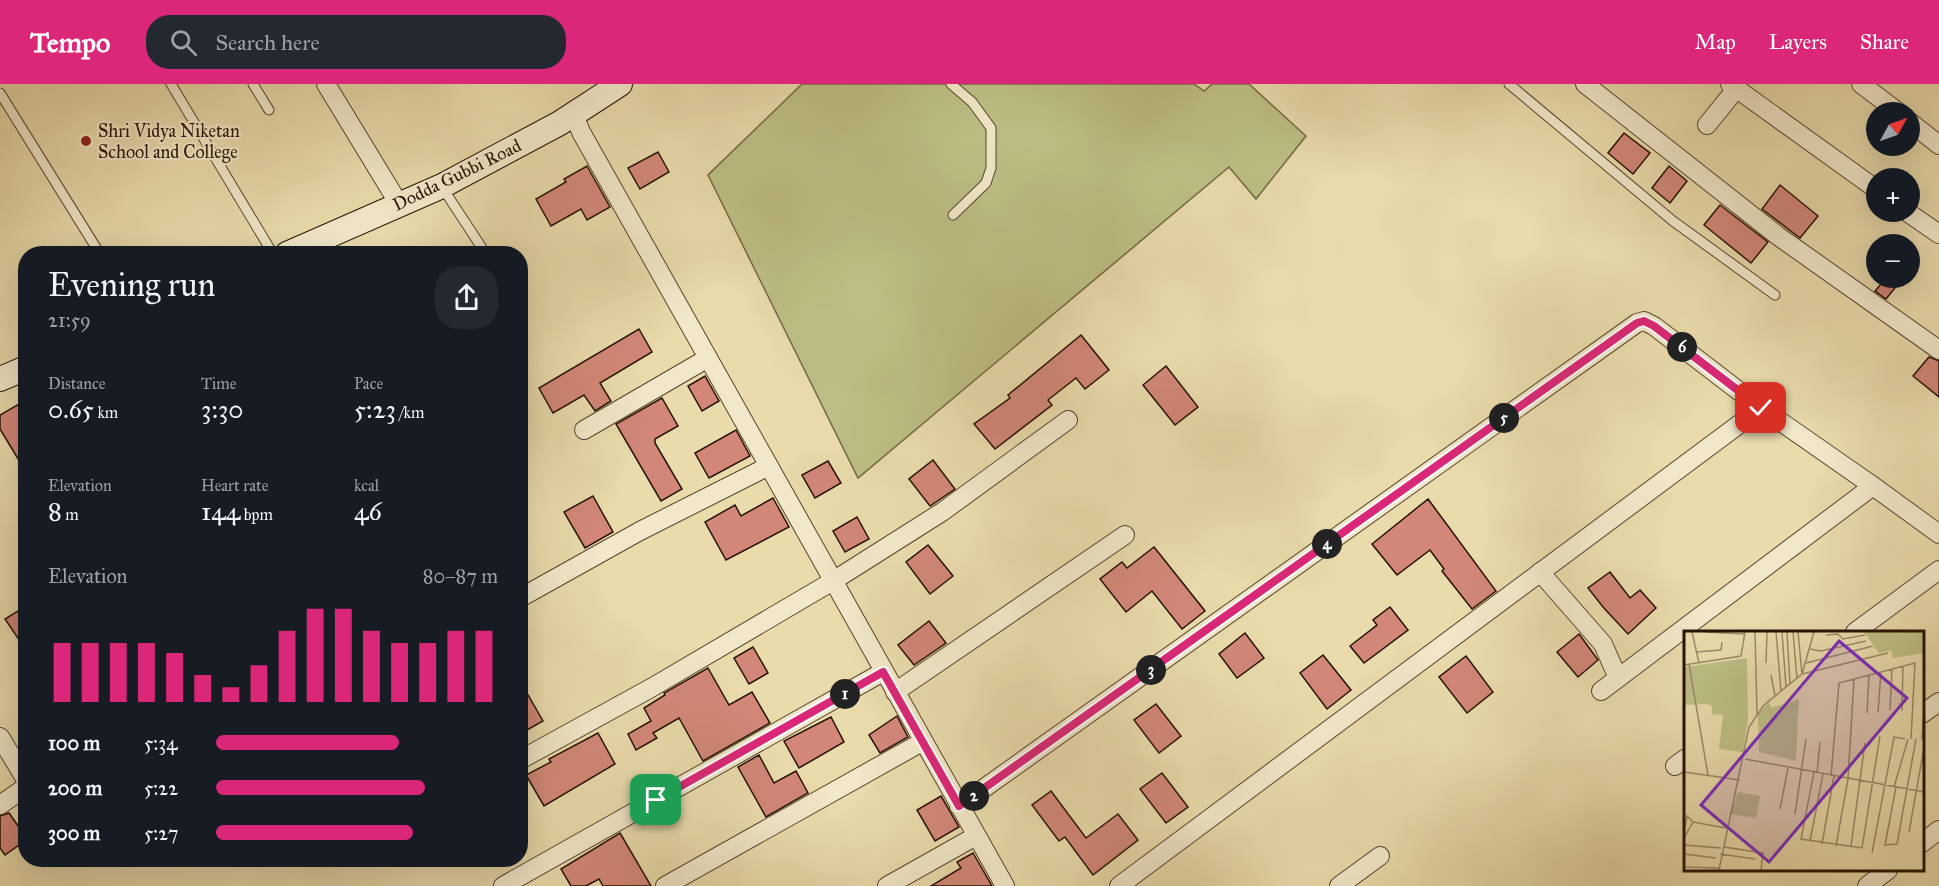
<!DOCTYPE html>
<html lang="en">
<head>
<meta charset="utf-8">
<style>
  :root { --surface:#171b24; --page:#242831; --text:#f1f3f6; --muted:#9ea1a6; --accent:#db2777 }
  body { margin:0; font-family:"IM FELL Great Primer",serif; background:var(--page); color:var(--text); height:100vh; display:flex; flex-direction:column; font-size:22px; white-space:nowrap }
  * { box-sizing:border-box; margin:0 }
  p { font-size:20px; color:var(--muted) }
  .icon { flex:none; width:33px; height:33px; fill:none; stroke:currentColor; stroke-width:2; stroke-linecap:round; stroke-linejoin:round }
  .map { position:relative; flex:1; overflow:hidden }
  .panel { position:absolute; left:18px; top:162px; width:510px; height:621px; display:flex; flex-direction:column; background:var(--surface); border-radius:24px; box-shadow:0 6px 24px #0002 }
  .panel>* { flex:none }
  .needle { width:39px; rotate:50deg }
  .fabs { position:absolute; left:1866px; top:18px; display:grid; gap:12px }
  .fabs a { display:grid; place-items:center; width:54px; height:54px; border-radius:50%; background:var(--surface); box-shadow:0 6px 24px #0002; font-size:30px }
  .pin { position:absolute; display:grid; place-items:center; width:51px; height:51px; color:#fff; margin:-26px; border-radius:12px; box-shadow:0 3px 9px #0006 }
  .km { position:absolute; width:30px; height:30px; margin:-15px; border-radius:50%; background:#222; color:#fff; font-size:16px; line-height:30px; text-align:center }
  .round { display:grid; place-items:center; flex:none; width:63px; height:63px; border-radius:24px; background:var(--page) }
  .summary { display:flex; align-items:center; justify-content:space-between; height:102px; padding:0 30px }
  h1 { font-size:33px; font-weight:600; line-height:45px }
  .metrics { display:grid; grid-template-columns:repeat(3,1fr); gap:9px; height:102px; padding:6px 30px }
  .metrics div { display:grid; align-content:center }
  .metrics b { font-size:26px; font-weight:600 }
  .metrics small { font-size:16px; font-weight:400 }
  .metrics p { font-size:16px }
  .chart { height:168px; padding:12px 30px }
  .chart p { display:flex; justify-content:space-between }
  .chart svg { width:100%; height:108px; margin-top:6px; stroke:var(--accent); stroke-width:6 }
  ul { padding:0 30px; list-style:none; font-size:20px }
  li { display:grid; grid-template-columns:96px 72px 1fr; align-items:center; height:45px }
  li i { height:15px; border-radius:8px; background:var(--accent) }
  header { display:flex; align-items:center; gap:36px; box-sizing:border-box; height:84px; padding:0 30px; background:var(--accent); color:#fff }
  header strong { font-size:28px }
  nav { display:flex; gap:33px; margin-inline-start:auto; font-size:21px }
  .search { width:420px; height:54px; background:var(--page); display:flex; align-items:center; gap:15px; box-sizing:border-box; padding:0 21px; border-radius:24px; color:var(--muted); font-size:22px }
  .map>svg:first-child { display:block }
</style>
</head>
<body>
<header>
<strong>Tempo</strong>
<div class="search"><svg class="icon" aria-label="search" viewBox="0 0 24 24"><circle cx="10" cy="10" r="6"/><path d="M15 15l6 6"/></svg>Search here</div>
<nav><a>Map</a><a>Layers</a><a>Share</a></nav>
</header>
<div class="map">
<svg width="1939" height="802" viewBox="0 0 1939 802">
  <rect width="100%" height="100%" fill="#e9dbac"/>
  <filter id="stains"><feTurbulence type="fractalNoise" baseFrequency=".00333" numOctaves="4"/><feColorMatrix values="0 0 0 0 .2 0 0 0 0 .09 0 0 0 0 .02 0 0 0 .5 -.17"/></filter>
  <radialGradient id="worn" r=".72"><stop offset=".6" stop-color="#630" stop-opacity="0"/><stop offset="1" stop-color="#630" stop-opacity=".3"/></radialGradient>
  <!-- green -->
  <path fill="#bcbe85" stroke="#716842" stroke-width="1.5" d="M 802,0 L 1194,0 L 1204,7 L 1212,0 L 1249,0 L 1306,52 L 1256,115 L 1229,83 L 858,394 L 708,91 Z"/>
  <!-- building -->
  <g fill="#d28778" stroke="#261100" stroke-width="1.5">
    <path d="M 1624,49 L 1650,69 L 1633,90 L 1608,69 Z"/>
    <path d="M 658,68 L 669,88 L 640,105 L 628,84 Z"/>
    <path d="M 587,82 L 610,123 L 587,136 L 581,125 L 551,142 L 536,115 L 566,98 L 564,95 Z"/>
    <path d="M 1669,82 L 1687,97 L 1670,119 L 1652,104 Z"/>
    <path d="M 1780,101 L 1818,132 L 1800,154 L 1762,125 Z"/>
    <path d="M 1720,121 L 1768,158 L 1751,179 L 1704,141 Z"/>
    <path d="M 1886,194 L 1903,194 L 1886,215 L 1875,207 Z"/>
    <path d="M 639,245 L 652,268 L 600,299 L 611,317 L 595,327 L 584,311 L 553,329 L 539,304 Z"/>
    <path d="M 1081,251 L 1109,286 L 1085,305 L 1076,294 L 1048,316 L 1052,321 L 995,365 L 974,340 L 1010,314 L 1008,311 Z"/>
    <path d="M 1929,273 L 1939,277 L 1939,313 L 1913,292 Z"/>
    <path d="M 1166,282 L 1198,323 L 1175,341 L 1143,301 Z"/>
    <path d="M 705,292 L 719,317 L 702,327 L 688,302 Z"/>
    <path d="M 662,314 L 678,342 L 655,355 L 655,359 L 682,405 L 661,417 L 616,340 Z"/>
    <path d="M 26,316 L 26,388 L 0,345 L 0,331 Z"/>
    <path d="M 736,346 L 750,372 L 709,394 L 695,369 Z"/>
    <path d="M 933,376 L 955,405 L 930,422 L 909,395 Z"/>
    <path d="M 828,377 L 841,399 L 815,414 L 802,391 Z"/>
    <path d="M 593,412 L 613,448 L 585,464 L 564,428 Z"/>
    <path d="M 773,414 L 789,443 L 726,476 L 705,438 L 735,421 L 741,432 Z"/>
    <path d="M 1428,415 L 1496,507 L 1472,525 L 1442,487 L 1444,485 L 1430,466 L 1397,491 L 1372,460 Z"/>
    <path d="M 857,433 L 869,455 L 845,468 L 833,447 Z"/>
    <path d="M 928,461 L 953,492 L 930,510 L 906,478 Z"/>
    <path d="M 1154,463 L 1205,527 L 1182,545 L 1152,507 L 1126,528 L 1100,495 L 1122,478 L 1127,484 Z"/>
    <path d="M 1610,488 L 1630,514 L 1640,506 L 1656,524 L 1628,550 L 1603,523 L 1588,504 Z"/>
    <path d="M 26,522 L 26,566 L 5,535 Z"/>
    <path d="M 1390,523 L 1408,546 L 1364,579 L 1350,562 L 1377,541 L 1373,536 Z"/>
    <path d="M 929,537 L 946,559 L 914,581 L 898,561 Z"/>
    <path d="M 1245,549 L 1264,574 L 1237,594 L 1219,570 Z"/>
    <path d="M 1579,550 L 1598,576 L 1578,593 L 1557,568 Z"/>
    <path d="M 753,563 L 768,589 L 749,600 L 734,574 Z"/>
    <path d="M 1323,571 L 1351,606 L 1327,625 L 1300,589 Z"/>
    <path d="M 1466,572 L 1493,608 L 1467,629 L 1439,593 Z"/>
    <path d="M 708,584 L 729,621 L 752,608 L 770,639 L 703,677 L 679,634 L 653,649 L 657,654 L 636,666 L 628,650 L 651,637 L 644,624 L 665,611 L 664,609 Z"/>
    <path d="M 520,597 L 543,637 L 520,650 Z"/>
    <path d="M 1156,620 L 1181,652 L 1159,669 L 1134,636 Z"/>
    <path d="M 897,632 L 908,653 L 880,669 L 869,651 Z"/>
    <path d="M 831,633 L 844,658 L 799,684 L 784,657 Z"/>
    <path d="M 598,649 L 615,680 L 544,722 L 526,691 L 551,678 L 549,675 Z"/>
    <path d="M 759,671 L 774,699 L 796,687 L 808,709 L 766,733 L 738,683 Z"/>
    <path d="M 1162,689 L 1188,723 L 1166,739 L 1140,705 Z"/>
    <path d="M 1051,707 L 1086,754 L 1118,730 L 1138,756 L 1093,791 L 1065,753 L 1059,757 L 1032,721 Z"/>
    <path d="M 941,712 L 959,743 L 935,757 L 917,726 Z"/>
    <path d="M 9,729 L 26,753 L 26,756 L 5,771 L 0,764 L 0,732 Z"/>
    <path d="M 620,749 L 651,802 L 603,802 L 599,795 L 586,802 L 571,802 L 561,785 Z"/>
    <path d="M 973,769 L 992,802 L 931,802 L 961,784 L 957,778 Z"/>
  </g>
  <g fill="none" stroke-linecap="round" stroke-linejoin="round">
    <defs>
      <g id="lane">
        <path d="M 171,0 L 273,170"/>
        <path d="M 253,0 L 269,26"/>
        <path d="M 951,0 L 972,18 L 991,44 L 991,84 L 986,99 L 953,131"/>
        <path d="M 1509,0 L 1673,137 L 1775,211"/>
        <path d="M 0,9 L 100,170"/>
        <path d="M 442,103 L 482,164 L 482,170"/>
      </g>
      <g id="street">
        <path d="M 326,0 L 399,120"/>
        <path d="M 1585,0 L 1778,152 L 1939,266"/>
        <path d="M 1730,0 L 1876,105"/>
        <path d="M 1861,0 L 1898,28"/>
        <path d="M 574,30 L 581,48 L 1005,802"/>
        <path d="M 1910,38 L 1939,61"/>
        <path d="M 1707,41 L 1736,5"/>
        <path d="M 1907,128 L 1939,150"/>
        <path d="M 584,346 L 708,274"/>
        <path d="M 1540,488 L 1603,560 L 1618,594"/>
        <path d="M 520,514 L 640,447 L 769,382"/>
        <path d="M 1855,548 L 1939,486"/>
        <path d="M 1601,607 L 1873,402"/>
        <path d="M 895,608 L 1125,451"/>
        <path d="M 1922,630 L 1939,618"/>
        <path d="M 0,653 L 26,696"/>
        <path d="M 520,676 L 651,604 L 833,497 L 942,428 L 1068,336"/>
        <path d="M 1675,682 L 1686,674"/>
        <path d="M 0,721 L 26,703"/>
        <path d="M 959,722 L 1637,239 L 1644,237 L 1654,242 L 1761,324 L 1873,402 L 1939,450"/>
        <path d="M 1922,759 L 1939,746"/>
        <path d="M 503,802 L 883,588"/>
        <path d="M 665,802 L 922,658"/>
        <path d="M 887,802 L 976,752"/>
        <path d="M 1119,802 L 1761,324"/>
        <path d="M 1339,802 L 1380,772"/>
        <path d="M 1867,802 L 1888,786"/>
      </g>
      <g id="secondary">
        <path d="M 287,170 L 442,102 L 560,39 L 620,0"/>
        <path d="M 0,295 L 26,284"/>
      </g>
    </defs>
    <!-- lane casing -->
    <use href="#lane" stroke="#57442b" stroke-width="11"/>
    <!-- street casing -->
    <use href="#street" stroke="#57442b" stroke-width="20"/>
    <!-- secondary casing -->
    <use href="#secondary" stroke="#261100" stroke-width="26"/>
    <!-- lane -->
    <use href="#lane" stroke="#f1e8c9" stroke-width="9"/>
    <!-- street -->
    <use href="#street" stroke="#f1e8c9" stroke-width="18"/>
    <!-- secondary -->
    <use href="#secondary" stroke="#f1e8c9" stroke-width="24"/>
  </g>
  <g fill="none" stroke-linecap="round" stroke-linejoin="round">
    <defs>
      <path id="route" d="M 656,716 L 883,588 L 959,722 L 1637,239 L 1644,237 L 1654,242 L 1761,324"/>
    </defs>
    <!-- route casing -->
    <use href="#route" stroke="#fff" stroke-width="12"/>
    <!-- route -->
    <use href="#route" stroke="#db2777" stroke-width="8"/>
  </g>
  <!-- markers -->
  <circle fill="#8f2418" stroke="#f1e8c9" stroke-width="2" cx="86" cy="57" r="6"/>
  <g text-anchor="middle" stroke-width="4.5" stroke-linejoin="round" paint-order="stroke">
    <!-- poi labels -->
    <g font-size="18" fill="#261100" stroke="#f1e8c9" text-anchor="start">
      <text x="98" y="53">Shri Vidya Niketan<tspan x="98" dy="21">School and College</tspan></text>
    </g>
    <!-- street labels -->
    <g font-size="18" fill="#261100" stroke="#f1e8c9">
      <text transform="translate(457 91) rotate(-26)" y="6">Dodda Gubbi Road</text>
    </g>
  </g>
  <!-- overview -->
  <g transform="translate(1684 547)">
    <rect width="240" height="240" fill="#e9dbac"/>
    <path d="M 180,1 L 240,1 L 240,22 L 209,27 L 207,19 L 195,22 ZM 63,27 L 64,88 L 59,121 L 35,118 L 39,84 L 28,83 L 28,75 L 23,73 L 0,74 L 0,36 ZM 115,68 L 112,130 L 75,121 L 74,84 L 85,71 L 87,77 ZM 54,161 L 76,165 L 72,187 L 46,183 Z" fill="#bcbe85"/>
    <path fill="none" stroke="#9b8a67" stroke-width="1.5" d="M 8,1 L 15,32M 22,1 L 61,3M 71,1 L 73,83M 92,1 L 97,60M 98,1 L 102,56M 103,1 L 106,53M 109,1 L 113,47M 114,1 L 118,43 L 204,22M 142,4 L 154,3 L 159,8 L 181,4M 126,18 L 137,20 L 182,10M 13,21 L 37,19 L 38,11M 82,32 L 83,1M 122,32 L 189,15M 5,33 L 24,144M 0,34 L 57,25 L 61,1M 87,44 L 91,65M 206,79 L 208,38M 218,80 L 219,35M 194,81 L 197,41M 183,82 L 185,44M 238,109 L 240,75M 61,128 L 240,161M 0,141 L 56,149M 130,141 L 117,208 L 178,217 L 196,105M 133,142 L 136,111M 147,145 L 155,52 L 231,32 L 227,108M 210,156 L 224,108M 212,156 L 201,214 L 213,213 L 232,108M 96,178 L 104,137M 111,183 L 122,108M 1,196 L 3,185 L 9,191M 225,201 L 240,117M 0,207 L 9,191 L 42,197M 126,210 L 139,143M 138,213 L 150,145M 0,214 L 37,217M 152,215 L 164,148 L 170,48M 167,215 L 181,112M 40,216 L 79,222 L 77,239M 188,222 L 210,106 L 221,108M 0,223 L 32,227M 36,223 L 71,228M 0,236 L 35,237M 35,239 L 65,96 L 80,74 L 118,43 L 130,1"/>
    <path fill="#7b2cbf" fill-opacity="0.15" stroke="#7b2cbf" stroke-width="3" d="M 155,10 L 223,67 L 85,231 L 17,174 Z"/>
    <rect width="240" height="240" fill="none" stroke="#261100" stroke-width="3"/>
  </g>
  <rect width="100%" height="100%" filter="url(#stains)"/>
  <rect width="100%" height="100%" fill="url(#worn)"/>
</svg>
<div class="fabs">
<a><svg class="needle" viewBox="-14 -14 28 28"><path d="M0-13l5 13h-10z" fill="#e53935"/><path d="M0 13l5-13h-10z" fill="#9ea1a6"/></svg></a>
<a>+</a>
<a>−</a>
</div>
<div class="pin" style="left:656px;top:716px;background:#1e9e55"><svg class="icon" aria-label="arrive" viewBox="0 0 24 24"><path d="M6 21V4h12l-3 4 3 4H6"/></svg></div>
<div class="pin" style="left:1761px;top:324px;background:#d93025"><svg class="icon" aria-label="check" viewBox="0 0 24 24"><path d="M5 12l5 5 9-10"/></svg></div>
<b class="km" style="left:845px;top:610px">1</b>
<b class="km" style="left:974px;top:712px">2</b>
<b class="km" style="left:1151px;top:586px">3</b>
<b class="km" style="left:1327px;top:460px">4</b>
<b class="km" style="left:1504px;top:334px">5</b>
<b class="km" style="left:1682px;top:263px">6</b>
<section class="panel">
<div class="summary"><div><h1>Evening run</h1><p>21:59</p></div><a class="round"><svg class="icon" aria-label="share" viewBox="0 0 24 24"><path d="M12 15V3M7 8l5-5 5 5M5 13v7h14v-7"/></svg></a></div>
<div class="metrics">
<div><p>Distance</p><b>0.65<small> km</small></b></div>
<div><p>Time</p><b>3:30</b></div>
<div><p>Pace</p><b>5:23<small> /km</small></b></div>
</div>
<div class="metrics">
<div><p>Elevation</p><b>8<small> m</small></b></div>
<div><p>Heart rate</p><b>144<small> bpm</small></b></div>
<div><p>kcal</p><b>46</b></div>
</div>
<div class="chart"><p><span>Elevation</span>80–87 m</p>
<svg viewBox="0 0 160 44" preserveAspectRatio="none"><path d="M5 44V20M15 44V20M25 44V20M35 44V20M45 44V24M55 44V33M65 44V38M75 44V29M85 44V15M95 44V6M105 44V6M115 44V15M125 44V20M135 44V20M145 44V15M155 44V15"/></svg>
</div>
<ul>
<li><b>100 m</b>5:34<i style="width:65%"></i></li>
<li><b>200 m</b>5:22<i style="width:74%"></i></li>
<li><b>300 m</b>5:27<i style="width:70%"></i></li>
</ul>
</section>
</div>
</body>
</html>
